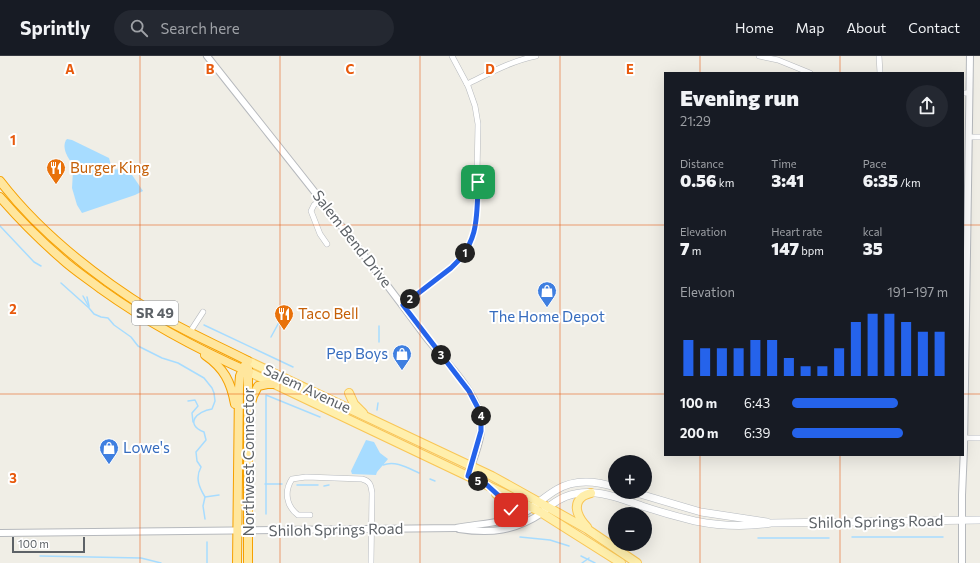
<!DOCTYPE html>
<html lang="en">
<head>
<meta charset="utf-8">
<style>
  :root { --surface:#171b24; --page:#242831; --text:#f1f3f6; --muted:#9ea1a6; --line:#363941; --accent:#2563eb }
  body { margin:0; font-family:Commissioner,sans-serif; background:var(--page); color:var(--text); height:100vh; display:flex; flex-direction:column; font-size:15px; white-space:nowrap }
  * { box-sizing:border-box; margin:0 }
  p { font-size:13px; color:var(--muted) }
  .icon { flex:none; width:22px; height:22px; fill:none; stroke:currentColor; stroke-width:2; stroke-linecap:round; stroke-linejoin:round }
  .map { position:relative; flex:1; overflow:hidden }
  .details { position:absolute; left:664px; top:16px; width:300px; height:384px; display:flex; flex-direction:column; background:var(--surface); border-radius:0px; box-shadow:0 4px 16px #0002 }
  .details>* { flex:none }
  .tools { position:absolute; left:608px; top:399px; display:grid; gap:8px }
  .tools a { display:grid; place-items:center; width:44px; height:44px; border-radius:50%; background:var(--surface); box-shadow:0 4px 16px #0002; font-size:20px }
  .scale { position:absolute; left:12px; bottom:10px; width:73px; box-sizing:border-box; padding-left:4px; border:2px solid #5d6267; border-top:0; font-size:11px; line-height:14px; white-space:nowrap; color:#5d6267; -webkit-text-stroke:3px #fff; paint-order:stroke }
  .pin { position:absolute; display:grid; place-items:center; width:34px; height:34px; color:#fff; margin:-17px; border-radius:8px; box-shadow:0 2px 6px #0006 }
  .km { position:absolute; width:20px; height:20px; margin:-10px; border-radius:50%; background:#222; color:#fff; font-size:11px; line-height:20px; text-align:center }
  .round { display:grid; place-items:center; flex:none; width:42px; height:42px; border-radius:21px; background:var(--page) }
  .headline { display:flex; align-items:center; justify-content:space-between; height:68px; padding:0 16px }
  h1 { font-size:22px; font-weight:800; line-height:30px }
  .metrics { display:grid; grid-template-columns:repeat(3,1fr); gap:6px; height:68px; padding:4px 16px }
  .metrics div { display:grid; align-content:center }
  .metrics b { font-size:17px; font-weight:800 }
  .metrics small { font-size:11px; font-weight:400 }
  .metrics p { font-size:11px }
  .chart { height:112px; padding:8px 16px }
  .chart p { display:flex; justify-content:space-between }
  .chart svg { width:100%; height:72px; margin-top:4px; stroke:var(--accent); stroke-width:6 }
  ul { padding:0 16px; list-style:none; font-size:13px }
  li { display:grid; grid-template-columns:64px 48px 1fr; align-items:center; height:30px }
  li i { height:10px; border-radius:5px; background:var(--accent) }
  header { display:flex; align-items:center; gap:24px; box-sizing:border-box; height:56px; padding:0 20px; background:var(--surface); border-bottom:1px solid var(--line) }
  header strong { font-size:19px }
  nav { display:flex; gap:22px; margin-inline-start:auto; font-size:14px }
  .search { width:280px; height:36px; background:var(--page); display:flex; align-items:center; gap:10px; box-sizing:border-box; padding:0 14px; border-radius:22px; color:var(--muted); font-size:15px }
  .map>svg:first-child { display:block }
</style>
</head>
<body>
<header>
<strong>Sprintly</strong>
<div class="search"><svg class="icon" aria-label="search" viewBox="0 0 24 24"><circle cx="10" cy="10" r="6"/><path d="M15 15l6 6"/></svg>Search here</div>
<nav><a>Home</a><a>Map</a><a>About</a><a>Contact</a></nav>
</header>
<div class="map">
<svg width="980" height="507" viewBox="0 0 980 507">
  <rect width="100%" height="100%" fill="#f0eee6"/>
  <!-- water -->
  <g fill="#a7dcff">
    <path d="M 67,83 L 72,84 L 109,102 L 111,109 L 83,110 L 72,107 C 67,101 61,90 67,83 Z"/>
    <path d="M 128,113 L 143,135 L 135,139 L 82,157 L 77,149 L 72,132 L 73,115 Z"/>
    <path d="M 366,384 L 374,386 L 380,397 L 388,403 L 377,416 L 376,419 L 352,418 L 351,415 Z"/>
  </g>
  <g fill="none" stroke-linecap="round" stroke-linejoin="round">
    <!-- stream -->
    <g stroke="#a7dcff" stroke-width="1.5">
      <path d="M 0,170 L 34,206 L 41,210"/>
      <path d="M 61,227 L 89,252 L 94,258 L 101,261 L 108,262 L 114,269 L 131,281 L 138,290 L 162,302 L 178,307 L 204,322 L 212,332 L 214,337 L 215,345 L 212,353 C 197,355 184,368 204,376 L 206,384 L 196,396 L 197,405 L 201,411 C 195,422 199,431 205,441 L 203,450 L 205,463"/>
      <path d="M 83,240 L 89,251"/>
      <path d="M 87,241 L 89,250"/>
      <path d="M 204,269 L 293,311"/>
      <path d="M 379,270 L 379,286"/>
      <path d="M 271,281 L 284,257"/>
      <path d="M 188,345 L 195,344 L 198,350 L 192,357 L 193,366"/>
      <path d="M 377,354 L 378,347"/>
      <path d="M 383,409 C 395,404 408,412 419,417"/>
      <path d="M 430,423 L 435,425"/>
      <path d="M 265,428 L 282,428"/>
      <path d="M 297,429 L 318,429"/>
      <path d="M 324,430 L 329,429"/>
      <path d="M 205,441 L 219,439"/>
      <path d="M 266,458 L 266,339 L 320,361"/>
      <path d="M 520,481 L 550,484 L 569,490"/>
      <path d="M 852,481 L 943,481"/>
      <path d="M 758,482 L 829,482"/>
      <path d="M 40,500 L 141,502 L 161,507"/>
      <path d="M 581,500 L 595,507"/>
      <path d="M 207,507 L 207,486"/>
      <path d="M 582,507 L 589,502"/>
    </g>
    <defs>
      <g id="minor">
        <path d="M 759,0 L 778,4 L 810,17"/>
        <path d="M 879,0 L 880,17"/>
        <path d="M 467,28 C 490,17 511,5 536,0"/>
        <path d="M 963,37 L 969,37"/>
        <path d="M 969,81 L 980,81"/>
        <path d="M 321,144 L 314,149 L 311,155 L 320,178 L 327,188"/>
        <path d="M 403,249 L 458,206 L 470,188 L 476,168 L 478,68 L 475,50 L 468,30 L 452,0"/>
        <path d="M 190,276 L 203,256"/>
        <path d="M 964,382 L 980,382"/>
        <path d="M 310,459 L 298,459 C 286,450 284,435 292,423 L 306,421 L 362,423 C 370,425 371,429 372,437 L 371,507"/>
      </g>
      <g id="tertiary">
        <path d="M 207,0 C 280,93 355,184 425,280 C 441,301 472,330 479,356 C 486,378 474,399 468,420"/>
        <path d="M 459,473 C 491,478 515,475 542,457"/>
        <path d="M 0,477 L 456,472 C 481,467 510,468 532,452"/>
        <path d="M 962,507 L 962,439 L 964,392 L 970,0"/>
      </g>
      <g id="secondary">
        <path d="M 633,436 L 701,456 L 767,466"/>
        <path d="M 535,449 C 542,444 549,438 556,434 C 574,423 596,425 615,431"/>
        <path d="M 545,454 C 576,425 608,438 642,450 C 660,456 678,461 695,465 C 720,470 746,471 771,467 L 980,464"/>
      </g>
      <g id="primary">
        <path d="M 248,305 L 492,420 L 587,473 L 637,507"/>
        <path d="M 249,316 L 516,443 L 542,457 L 621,507"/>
        <path d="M 349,337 L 354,348 L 363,357"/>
        <path d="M 496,438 L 507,446 L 511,450 L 509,460 L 503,465"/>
        <path d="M 587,471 C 580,464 571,450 582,441 C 584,439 588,438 591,437"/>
      </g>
      <g id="trunk">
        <path d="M 0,125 C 40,177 95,220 151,255 C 181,274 215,288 248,305"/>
        <path d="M 0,141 C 19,163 40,184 62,203 C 74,214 88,223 101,233 C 147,266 197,293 249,316"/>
        <path d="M 205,299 C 224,312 231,326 235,348"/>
        <path d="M 248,312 L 248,507"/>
        <path d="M 251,347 L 253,340 L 258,330 L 267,328 L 274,328"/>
        <path d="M 237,507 L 239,332 L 240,320 L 245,309"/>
      </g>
    </defs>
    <!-- minor casing -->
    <use href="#minor" stroke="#b6b9bd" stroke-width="6"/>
    <!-- tertiary casing -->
    <use href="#tertiary" stroke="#b6b9bd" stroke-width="8"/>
    <!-- secondary casing -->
    <use href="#secondary" stroke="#b7bbc0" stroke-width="8"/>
    <!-- primary casing -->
    <use href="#primary" stroke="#f9c656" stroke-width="10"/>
    <!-- trunk casing -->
    <use href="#trunk" stroke="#f6a100" stroke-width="10"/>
    <!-- minor -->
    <use href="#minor" stroke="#fff" stroke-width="5"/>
    <!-- tertiary -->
    <use href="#tertiary" stroke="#fff" stroke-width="6"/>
    <!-- secondary -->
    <use href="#secondary" stroke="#fff" stroke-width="7"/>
    <!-- primary -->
    <use href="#primary" stroke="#ffefac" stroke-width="8"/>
    <!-- trunk -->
    <use href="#trunk" stroke="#ffe69d" stroke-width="8"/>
  </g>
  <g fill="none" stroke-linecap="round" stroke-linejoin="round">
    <defs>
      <path id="route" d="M 478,126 C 477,161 479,187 451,212 L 403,249 L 469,335 L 479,354 L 481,361 L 481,375 L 468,420 L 487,429 L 498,439 L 507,446 L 511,450 L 511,454"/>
    </defs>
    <!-- route casing -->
    <use href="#route" stroke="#fff" stroke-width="8"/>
    <!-- route -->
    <use href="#route" stroke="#2563eb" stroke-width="5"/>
  </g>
  <!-- grid -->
  <path fill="none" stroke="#e8590c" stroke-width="1" stroke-opacity="0.55" d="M 140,0 L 140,507M 280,0 L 280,507M 420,0 L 420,507M 560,0 L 560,507M 700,0 L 700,17M 840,0 L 840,17M 0,169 L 665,169M 963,169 L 980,169M 0,338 L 665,338M 963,338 L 980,338M 700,399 L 700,507M 840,399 L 840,507"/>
  <!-- icons -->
  <defs>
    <symbol id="restaurant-pin" viewBox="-11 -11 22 30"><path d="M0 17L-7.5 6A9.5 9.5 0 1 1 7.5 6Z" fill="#e8710a" stroke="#fff"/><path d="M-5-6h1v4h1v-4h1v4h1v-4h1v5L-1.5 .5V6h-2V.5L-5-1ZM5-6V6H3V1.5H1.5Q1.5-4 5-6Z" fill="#fff"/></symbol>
    <symbol id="shop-pin" viewBox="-11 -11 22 30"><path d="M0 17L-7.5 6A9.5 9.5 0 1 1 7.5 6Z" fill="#3f7fe0" stroke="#fff"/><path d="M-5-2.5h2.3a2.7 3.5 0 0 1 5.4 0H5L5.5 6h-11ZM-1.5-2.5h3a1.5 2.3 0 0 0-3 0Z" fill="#fff"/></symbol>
  </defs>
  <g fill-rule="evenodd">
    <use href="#restaurant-pin" x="45" y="101" width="22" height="30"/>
    <use href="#shop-pin" x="536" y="224" width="22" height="30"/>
    <use href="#restaurant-pin" x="273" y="247" width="22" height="30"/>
    <use href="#shop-pin" x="391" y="287" width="22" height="30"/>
    <use href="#shop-pin" x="98" y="381" width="22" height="30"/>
  </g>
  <g text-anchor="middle" stroke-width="4" stroke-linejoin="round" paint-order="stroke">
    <!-- shield labels -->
    <rect fill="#fff" stroke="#8e9195" stroke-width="1" x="132" y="245" width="46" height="24" rx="3"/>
    <g font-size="14" font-weight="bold" fill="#5d6267">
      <text x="155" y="262">SR 49</text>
    </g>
    <!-- food labels -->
    <g font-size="15" fill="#c56008" stroke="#fff" text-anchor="start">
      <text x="70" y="117">Burger King</text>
      <text x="298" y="263">Taco Bell</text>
    </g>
    <!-- street labels -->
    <g font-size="15" fill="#5d6267" stroke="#fff">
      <text transform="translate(352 183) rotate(52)" y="5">Salem Bend Drive</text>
      <text transform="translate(307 333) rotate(25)" y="5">Salem Avenue</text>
      <text transform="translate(249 406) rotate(-90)" y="5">Northwest Connector</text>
      <text transform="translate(876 466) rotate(-1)" y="5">Shiloh Springs Road</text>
      <text transform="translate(336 474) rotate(-1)" y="5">Shiloh Springs Road</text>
    </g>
    <!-- shop labels -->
    <g font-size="15" fill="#366cbe" stroke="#fff">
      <text x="547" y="266">The Home Depot</text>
      <text x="388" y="303" text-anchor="end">Pep Boys</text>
      <text x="123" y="397" text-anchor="start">Lowe's</text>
    </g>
  </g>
  <g font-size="13" text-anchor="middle" font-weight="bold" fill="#e8590c" stroke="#fff" stroke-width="4" stroke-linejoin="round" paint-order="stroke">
    <text x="70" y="18">A</text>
    <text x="210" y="18">B</text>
    <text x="350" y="18">C</text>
    <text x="490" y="18">D</text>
    <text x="630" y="18">E</text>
    <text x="13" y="89">1</text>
    <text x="13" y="258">2</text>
    <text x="13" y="427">3</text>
  </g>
</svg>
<div class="tools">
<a>+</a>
<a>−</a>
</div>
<div class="scale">100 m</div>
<div class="pin" style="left:478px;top:126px;background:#1e9e55"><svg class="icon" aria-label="arrive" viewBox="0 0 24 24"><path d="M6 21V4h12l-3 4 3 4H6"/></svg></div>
<div class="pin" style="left:511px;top:454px;background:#d93025"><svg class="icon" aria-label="check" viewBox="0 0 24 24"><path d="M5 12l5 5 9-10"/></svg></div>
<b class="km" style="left:465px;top:197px">1</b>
<b class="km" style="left:410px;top:243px">2</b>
<b class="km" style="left:441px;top:299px">3</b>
<b class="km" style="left:481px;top:360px">4</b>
<b class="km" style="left:478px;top:425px">5</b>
<section class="details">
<div class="headline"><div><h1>Evening run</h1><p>21:29</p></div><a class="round"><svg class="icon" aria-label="share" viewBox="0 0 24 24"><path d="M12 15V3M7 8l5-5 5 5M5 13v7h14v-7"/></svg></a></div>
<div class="metrics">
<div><p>Distance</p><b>0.56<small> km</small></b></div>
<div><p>Time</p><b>3:41</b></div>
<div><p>Pace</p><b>6:35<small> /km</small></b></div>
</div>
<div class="metrics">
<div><p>Elevation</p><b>7<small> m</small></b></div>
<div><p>Heart rate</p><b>147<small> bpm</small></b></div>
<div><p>kcal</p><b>35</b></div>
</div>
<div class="chart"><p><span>Elevation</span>191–197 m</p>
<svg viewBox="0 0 160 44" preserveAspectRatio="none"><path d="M5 44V22M15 44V27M25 44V27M35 44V27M45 44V22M55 44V22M65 44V33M75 44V38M85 44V38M95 44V27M105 44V11M115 44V6M125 44V6M135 44V11M145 44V17M155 44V17"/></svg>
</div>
<ul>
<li><b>100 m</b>6:43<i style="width:68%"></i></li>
<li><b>200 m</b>6:39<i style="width:71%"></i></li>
</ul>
</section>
</div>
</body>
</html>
